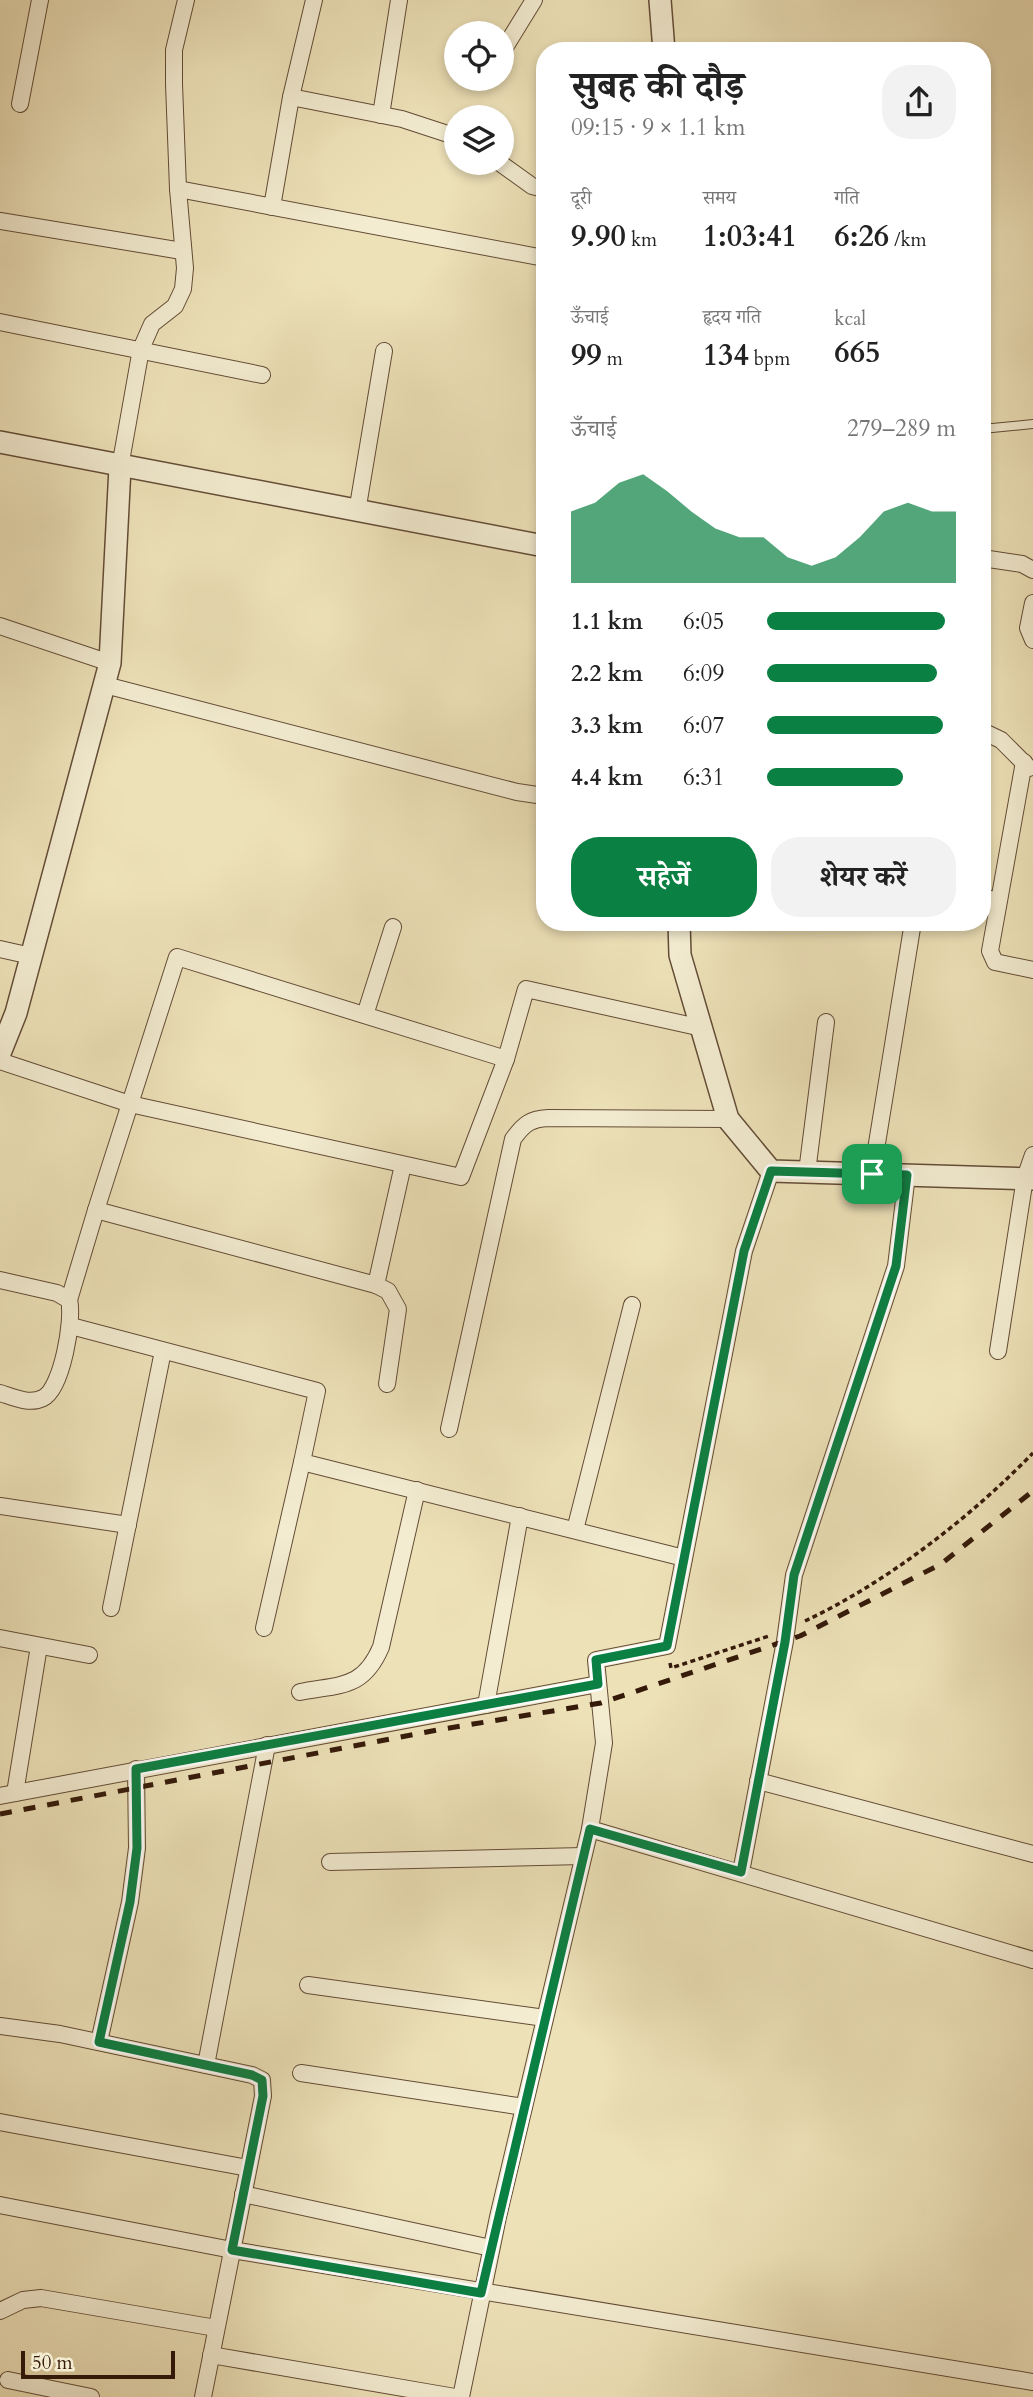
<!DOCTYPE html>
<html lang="hi">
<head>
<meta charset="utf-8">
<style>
  :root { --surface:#fff; --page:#f2f2f2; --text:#222; --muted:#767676; --accent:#0b8043 }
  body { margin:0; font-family:Cardo,"Noto Serif Devanagari",serif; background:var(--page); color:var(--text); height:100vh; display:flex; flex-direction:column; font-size:26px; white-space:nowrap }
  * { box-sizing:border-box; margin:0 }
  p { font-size:23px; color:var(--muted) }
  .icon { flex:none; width:38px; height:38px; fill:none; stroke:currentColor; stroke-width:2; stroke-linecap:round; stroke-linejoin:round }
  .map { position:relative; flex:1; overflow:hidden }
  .side { position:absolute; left:536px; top:42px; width:455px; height:889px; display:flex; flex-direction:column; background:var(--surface); border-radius:28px; box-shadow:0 4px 10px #0003 }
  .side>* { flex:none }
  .buttons { position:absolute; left:444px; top:21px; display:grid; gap:14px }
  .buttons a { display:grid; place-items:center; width:70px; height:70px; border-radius:50%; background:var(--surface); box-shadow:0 4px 10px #0003; font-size:35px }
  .scale { position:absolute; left:21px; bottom:18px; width:154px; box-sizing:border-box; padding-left:7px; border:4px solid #351a0a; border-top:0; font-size:19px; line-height:24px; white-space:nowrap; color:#351a0a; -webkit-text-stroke:5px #f3ecd1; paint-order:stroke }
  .pin { position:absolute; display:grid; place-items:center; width:60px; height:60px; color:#fff; margin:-30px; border-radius:14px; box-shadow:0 4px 10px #0006 }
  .round { display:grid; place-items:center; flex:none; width:74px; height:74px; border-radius:28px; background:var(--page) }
  .overview { display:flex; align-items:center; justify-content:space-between; height:119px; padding:0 35px }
  h1 { font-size:38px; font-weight:700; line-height:52px }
  .metrics { display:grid; grid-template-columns:repeat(3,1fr); gap:10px; height:119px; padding:7px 35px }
  .metrics div { display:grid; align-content:center }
  .metrics b { font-size:30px; font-weight:700 }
  .metrics small { font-size:19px; font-weight:400 }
  .metrics p { font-size:19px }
  .chart { height:196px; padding:14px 35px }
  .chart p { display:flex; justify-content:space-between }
  .chart svg { width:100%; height:126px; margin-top:7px; fill:var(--accent); opacity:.7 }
  .button { display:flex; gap:14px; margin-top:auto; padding:14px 35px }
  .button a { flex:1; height:80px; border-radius:28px; background:var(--accent); color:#fff; font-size:28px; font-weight:700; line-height:80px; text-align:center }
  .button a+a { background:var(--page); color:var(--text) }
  ul { padding:0 35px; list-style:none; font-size:23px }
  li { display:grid; grid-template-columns:112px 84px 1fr; align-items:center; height:52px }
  li i { height:18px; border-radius:9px; background:var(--accent) }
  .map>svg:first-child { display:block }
</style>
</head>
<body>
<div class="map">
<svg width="1033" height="2397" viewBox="0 0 1033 2397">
  <rect width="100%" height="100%" fill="#ede1b8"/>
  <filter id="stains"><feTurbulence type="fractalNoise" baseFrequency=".00286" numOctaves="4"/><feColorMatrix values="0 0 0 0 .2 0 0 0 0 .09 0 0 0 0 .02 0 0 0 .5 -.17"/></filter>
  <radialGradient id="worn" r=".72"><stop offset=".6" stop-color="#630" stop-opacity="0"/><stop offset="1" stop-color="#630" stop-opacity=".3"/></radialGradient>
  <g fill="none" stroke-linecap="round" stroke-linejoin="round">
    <defs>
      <path id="service" d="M 982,429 L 1033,424"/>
      <g id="minor">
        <path d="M 502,52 L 534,0"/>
        <path d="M 485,79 L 486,79"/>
        <path d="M 291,97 L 402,119 L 457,137"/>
        <path d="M 20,104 L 40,0"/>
        <path d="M 381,115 L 399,0"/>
        <path d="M 500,163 L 532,186 L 544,189"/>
        <path d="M 178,189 L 544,258"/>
        <path d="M 272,207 L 291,97 L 314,0"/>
        <path d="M 0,221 L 182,251"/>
        <path d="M 0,322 L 262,375"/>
        <path d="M 120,467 L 141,349 L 152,324 L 175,306 L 183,289 L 185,268 L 178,189 L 174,84 L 174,50 L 186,0"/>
        <path d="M 357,512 L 384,351"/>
        <path d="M 982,558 L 1022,564 L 1033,570"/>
        <path d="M 1033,603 L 1028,628 L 1033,640"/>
        <path d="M 0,626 L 110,663"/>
        <path d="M 105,685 L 517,792 L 544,796"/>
        <path d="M 982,731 L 1001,740 L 1029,768"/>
        <path d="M 1024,762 L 990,951 L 995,962 L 1033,970"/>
        <path d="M 982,896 L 998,902"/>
        <path d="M 0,949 L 31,956"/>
        <path d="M 365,1015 L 393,927"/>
        <path d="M 0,1061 L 130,1104 L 461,1177 L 506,1059"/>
        <path d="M 403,1165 L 376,1285 L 96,1210 L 177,957 L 506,1059 L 526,989 L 702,1028"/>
        <path d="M 807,1172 L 826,1022"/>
        <path d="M 872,1174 L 913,922"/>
        <path d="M 0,1280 L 57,1293 L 69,1300 C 74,1319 62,1389 43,1398 C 29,1405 13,1397 0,1393"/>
        <path d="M 376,1285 L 388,1291 L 398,1309 L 387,1384"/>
        <path d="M 69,1300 L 96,1210"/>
        <path d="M 71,1326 L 317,1391 L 302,1462 L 684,1558"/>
        <path d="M 998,1351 L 1025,1178 L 1033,1155"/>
        <path d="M 449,1429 L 513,1139 C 524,1124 530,1119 548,1118 L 728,1119"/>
        <path d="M 0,1506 L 128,1525"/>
        <path d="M 575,1530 L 632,1305"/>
        <path d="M 111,1608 L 163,1351"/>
        <path d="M 264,1628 L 302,1462"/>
        <path d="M 0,1638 L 89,1655"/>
        <path d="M 300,1692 C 341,1684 363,1689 381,1647 L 417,1490"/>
        <path d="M 486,1705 L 520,1516"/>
        <path d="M 758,1781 L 1033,1854"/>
        <path d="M 15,1793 L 39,1646"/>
        <path d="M 0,1796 L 598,1684"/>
        <path d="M 590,1829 L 1033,1960"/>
        <path d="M 330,1862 L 583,1856"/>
        <path d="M 741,1872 L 785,1641 L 794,1575 L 896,1266 L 907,1175"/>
        <path d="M 308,1985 L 545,2018"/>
        <path d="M 0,2026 L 60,2034 L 252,2075 L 262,2080 L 263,2096 L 203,2397"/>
        <path d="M 99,2042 L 130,1902 L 137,1848 L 136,1769"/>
        <path d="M 206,2065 L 267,1745"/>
        <path d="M 301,2073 L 524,2107"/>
        <path d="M 0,2122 L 248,2168"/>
        <path d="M 243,2194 L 491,2248"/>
        <path d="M 0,2205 L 232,2250 L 1033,2382"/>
        <path d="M 0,2311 L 23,2300 L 41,2298 L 216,2328"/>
        <path d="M 211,2355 L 455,2397"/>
        <path d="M 8,2380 L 91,2397"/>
        <path d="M 461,2397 L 498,2217 L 590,1829 L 604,1743 L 596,1660 L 667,1646 L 744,1251 L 771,1171"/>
      </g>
      <g id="tertiary">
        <path d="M 660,0 L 664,51"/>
        <path d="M 0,442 L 544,546"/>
        <path d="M 679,922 L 680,955 L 728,1119 L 771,1171 L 1033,1179"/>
        <path d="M 0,1053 L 16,1013 L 110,663 L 120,467"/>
      </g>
    </defs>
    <!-- service casing -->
    <use href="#service" stroke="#634c36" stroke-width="10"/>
    <!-- minor casing -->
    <use href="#minor" stroke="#634c36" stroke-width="18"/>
    <!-- tertiary casing -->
    <use href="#tertiary" stroke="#634c36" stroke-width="24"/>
    <!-- path -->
    <g stroke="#351a0a" stroke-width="3.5" stroke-dasharray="5 3.5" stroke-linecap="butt">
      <path d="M 805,1621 C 886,1583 971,1517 1033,1453"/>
      <path d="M 670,1663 L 671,1668 L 769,1636"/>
    </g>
    <!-- service -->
    <use href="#service" stroke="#f3ecd1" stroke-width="8"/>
    <!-- minor -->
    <use href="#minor" stroke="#f3ecd1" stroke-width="16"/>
    <!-- tertiary -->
    <use href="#tertiary" stroke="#f3ecd1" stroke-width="21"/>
    <!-- rail -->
    <path stroke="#351a0a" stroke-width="5" stroke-dasharray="12 12" stroke-linecap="butt" d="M 0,1814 L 437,1730 L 601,1703 L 800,1636 L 941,1564 L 1033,1491"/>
  </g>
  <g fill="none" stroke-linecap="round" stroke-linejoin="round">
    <defs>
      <path id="route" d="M 771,1171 L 907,1175 L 896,1266 L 794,1575 L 785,1642 L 741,1872 L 590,1829 L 481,2293 L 232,2250 L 263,2096 L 262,2080 L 252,2075 L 99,2042 L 130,1902 L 137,1848 L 136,1769 L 598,1684 L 596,1660 L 667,1646 L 744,1251 Z"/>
    </defs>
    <!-- route casing -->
    <use href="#route" stroke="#fff" stroke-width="14"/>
    <!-- route -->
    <use href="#route" stroke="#0b8043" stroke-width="9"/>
  </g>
  <rect width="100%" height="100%" filter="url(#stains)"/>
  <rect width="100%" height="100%" fill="url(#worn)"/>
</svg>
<div class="buttons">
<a><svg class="icon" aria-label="locate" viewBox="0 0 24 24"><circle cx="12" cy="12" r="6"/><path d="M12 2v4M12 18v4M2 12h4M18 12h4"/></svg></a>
<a><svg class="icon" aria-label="layers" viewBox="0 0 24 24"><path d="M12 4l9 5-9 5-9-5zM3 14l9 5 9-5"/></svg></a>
</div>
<div class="scale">50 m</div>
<div class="pin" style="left:872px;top:1174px;background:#1e9e55"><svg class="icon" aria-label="arrive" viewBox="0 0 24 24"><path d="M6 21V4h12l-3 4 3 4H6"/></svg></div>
<section class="side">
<div class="overview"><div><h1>सुबह की दौड़</h1><p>09:15 · 9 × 1.1 km</p></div><a class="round"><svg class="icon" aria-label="share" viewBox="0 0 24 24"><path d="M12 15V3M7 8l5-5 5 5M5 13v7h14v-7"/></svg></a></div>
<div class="metrics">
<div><p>दूरी</p><b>9.90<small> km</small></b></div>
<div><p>समय</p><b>1:03:41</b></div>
<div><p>गति</p><b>6:26<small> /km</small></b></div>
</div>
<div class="metrics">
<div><p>ऊँचाई</p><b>99<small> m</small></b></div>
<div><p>हृदय गति</p><b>134<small> bpm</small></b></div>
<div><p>kcal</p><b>665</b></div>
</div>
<div class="chart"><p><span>ऊँचाई</span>279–289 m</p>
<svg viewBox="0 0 160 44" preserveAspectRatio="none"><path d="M0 44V19L10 16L20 9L30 6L40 12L50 19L60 25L70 28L80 28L90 35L100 38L110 35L120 28L130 19L140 16L150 19L160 19V44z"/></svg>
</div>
<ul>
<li><b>1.1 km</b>6:05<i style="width:94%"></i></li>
<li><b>2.2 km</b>6:09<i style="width:90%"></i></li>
<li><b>3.3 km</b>6:07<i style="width:93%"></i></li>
<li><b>4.4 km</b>6:31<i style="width:72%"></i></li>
</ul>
<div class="button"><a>सहेजें</a><a>शेयर करें</a></div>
</section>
</div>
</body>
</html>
